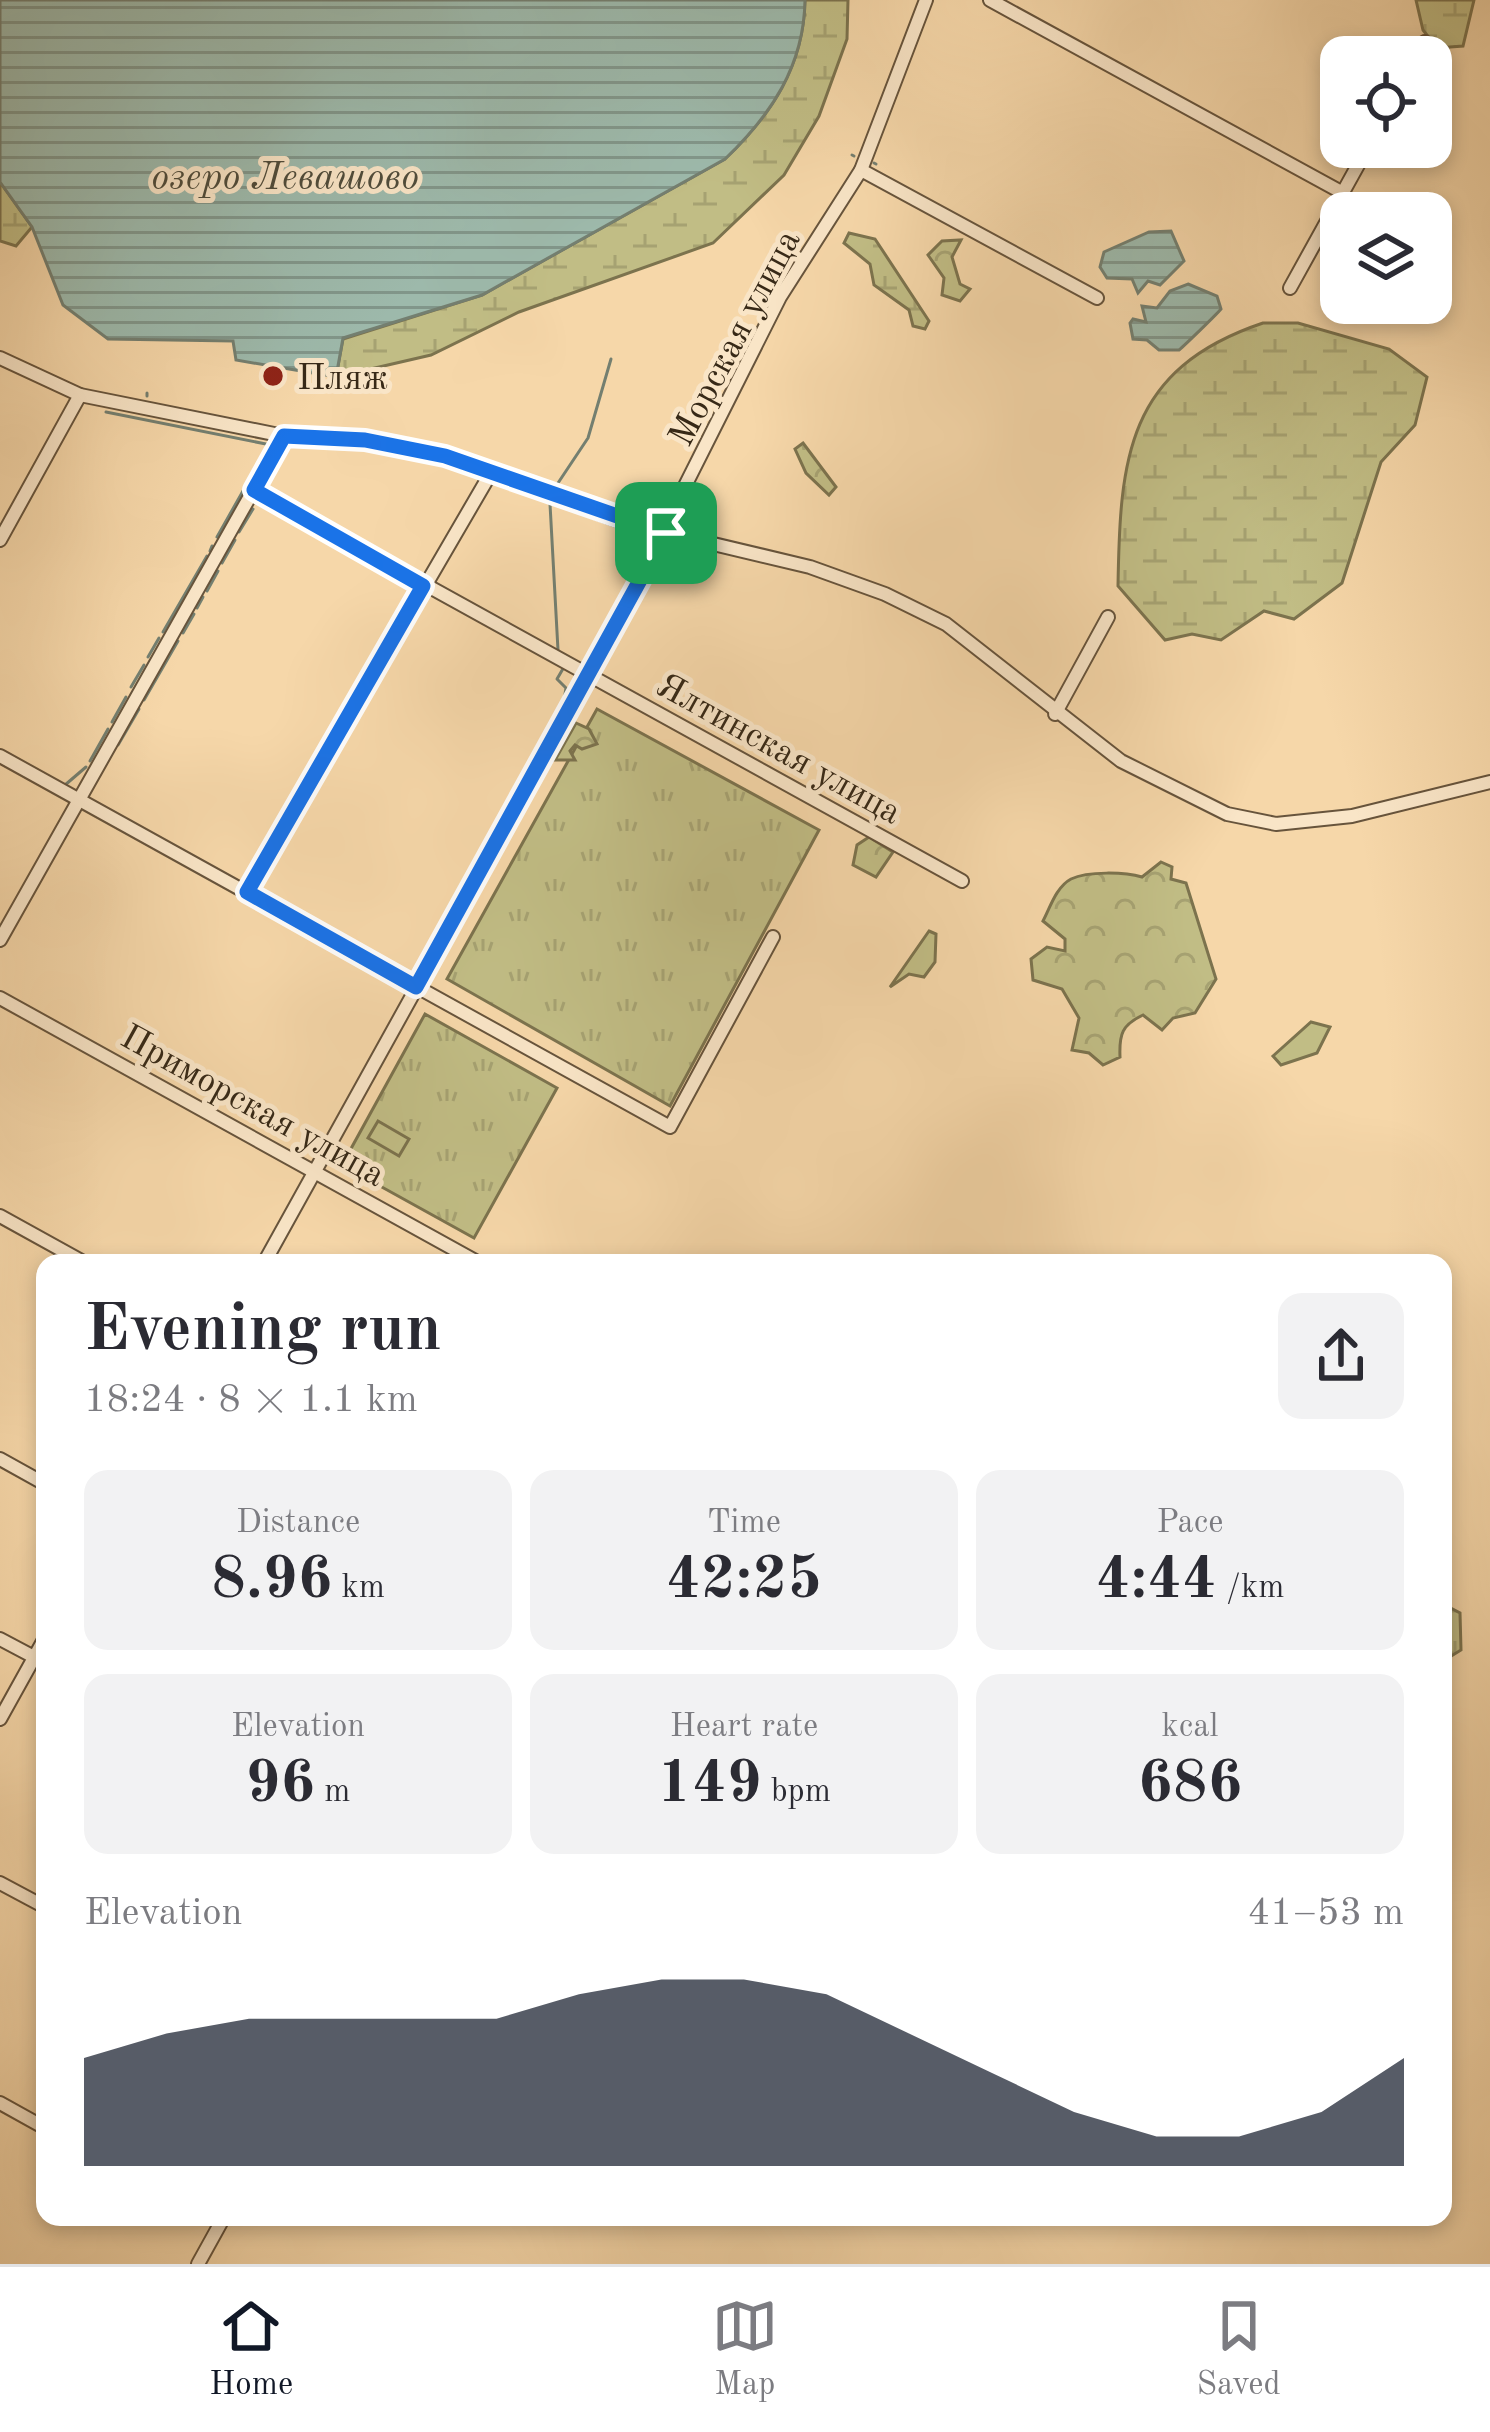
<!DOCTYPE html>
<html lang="en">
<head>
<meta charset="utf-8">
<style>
  :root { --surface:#fff; --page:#f2f2f3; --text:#2b2b33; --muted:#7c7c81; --line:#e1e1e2; --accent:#111827 }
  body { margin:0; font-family:"Old Standard TT",serif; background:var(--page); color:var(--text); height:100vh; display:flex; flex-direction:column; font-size:45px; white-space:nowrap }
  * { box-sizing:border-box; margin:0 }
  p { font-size:39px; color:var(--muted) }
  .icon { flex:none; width:66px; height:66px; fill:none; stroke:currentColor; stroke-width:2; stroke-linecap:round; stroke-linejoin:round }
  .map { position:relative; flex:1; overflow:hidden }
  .sheet { position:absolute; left:36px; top:1254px; width:1416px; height:972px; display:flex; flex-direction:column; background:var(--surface); border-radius:24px; box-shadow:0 6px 18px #0003 }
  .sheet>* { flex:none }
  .buttons { position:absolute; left:1320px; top:36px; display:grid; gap:24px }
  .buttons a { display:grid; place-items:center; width:132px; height:132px; border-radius:24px; background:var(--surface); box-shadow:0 6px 18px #0003; font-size:60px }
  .pin { position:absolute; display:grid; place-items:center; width:102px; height:102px; color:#fff; margin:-51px; border-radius:24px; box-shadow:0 6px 18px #0006 }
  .round { display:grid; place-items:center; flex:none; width:126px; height:126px; border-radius:24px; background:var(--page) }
  .head { display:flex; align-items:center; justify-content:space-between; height:204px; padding:0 48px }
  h1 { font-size:66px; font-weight:700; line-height:90px }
  .stats { display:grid; grid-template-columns:repeat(3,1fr); gap:18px; height:204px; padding:12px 48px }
  .stats div { display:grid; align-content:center; border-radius:24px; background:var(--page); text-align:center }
  .stats b { font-size:60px; font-weight:700 }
  .stats small { font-size:33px; font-weight:400 }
  .stats p { font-size:33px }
  .chart { height:336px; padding:24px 48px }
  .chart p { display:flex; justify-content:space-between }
  .chart svg { width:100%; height:216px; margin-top:12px; fill:var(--accent); opacity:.7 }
  .tab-bar { display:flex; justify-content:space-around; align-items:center; height:168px; border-top:3px solid var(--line); background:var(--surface); font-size:33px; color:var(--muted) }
  .tab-bar a { display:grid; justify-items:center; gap:6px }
  .tab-bar .selected { color:var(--accent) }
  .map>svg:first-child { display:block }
</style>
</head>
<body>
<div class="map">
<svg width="1490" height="2264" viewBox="0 0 1490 2264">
  <defs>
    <pattern id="grass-tufts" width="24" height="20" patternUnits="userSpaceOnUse" patternTransform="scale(3)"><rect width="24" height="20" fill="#c1bd85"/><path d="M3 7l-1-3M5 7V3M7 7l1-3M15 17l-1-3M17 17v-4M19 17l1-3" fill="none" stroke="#a6a272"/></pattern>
    <pattern id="forest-crowns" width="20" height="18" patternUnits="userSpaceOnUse" patternTransform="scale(3)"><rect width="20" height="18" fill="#c1bd85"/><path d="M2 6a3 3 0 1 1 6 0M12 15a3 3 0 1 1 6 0" fill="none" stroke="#a6a272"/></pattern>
    <pattern id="wetland-marsh" width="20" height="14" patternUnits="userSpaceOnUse" patternTransform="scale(3)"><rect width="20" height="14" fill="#c1bd85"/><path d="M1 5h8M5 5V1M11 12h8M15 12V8" fill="none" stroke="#a6a272"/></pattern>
    <pattern id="water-rules" width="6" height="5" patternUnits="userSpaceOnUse" patternTransform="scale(3)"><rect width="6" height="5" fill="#9db9ab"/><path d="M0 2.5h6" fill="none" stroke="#81968a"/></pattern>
  </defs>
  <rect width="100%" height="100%" fill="#f6d7a9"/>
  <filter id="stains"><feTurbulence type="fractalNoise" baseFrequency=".00167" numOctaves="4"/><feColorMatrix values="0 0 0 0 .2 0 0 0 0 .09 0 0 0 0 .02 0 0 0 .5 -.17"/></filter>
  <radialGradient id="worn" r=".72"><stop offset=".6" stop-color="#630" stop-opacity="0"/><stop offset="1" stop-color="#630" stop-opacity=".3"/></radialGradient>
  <!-- grass -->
  <g fill="url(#grass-tufts)" stroke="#7c734e" stroke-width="3">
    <path d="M 597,709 L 819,830 L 670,1106 L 447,979 Z"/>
    <path d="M 425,1014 L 557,1088 L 474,1238 L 342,1165 Z"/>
  </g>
  <!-- forest -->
  <g fill="url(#forest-crowns)" stroke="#7c734e" stroke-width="3">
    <path d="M 961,240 L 952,257 L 960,284 L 970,289 L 960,301 L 942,295 L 944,278 L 928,255 L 942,241 Z"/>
    <path d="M 803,443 L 836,487 L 829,495 L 806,473 L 795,449 Z"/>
    <path d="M 576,723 L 589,729 L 597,744 L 582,749 L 575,745 L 570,751 L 575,760 L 555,760 Z"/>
    <path d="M 869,837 L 893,852 L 876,877 L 853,865 L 857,845 Z"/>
    <path d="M 1161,862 L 1172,867 L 1171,879 L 1186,883 L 1216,979 L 1195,1013 L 1173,1018 L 1162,1030 L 1143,1015 C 1122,1025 1119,1034 1120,1057 L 1103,1065 L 1089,1053 L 1072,1050 L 1079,1018 L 1062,989 L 1033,980 L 1031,959 L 1047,947 L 1065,951 L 1065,939 L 1043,921 C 1050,908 1056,887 1071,879 C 1088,871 1125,872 1142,877 Z"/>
    <path d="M 929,931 L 936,934 L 935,962 L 924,977 L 909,974 L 890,987 Z"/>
    <path d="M 1311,1022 L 1330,1027 L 1317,1053 L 1281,1065 L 1273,1056 Z"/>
  </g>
  <!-- wetland -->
  <g fill="url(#wetland-marsh)" stroke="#7c734e" stroke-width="3">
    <path d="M 805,0 L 848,0 L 847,39 L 819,116 L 784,175 L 713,243 L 519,312 L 431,355 L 336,377 L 343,339 L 482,295 L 725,159 C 771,115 804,66 805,0 Z"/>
    <path d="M 1416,0 L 1474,0 L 1463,46 L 1437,48 L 1423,30 Z"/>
    <path d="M 0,182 L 32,227 L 16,246 L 0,241 Z"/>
    <path d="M 849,233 L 875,239 L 929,321 L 925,329 L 913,326 L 909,310 L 874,285 L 870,264 L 844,243 Z"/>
    <path d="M 1263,323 L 1298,323 L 1389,349 L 1427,377 L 1415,425 L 1381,462 L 1342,583 L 1294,619 L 1264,611 L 1221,640 L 1192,634 L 1165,640 L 1118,586 C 1120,459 1126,369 1263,323 Z"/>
    <path d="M 1443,1604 L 1460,1613 L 1461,1650 L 1443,1661 Z"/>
  </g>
  <!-- pitch -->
  <path fill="#c1bd85" stroke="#7c734e" stroke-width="3" d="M 378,1121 L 409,1139 L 399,1156 L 368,1138 Z"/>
  <!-- water -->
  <g fill="url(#water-rules)" stroke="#747f70" stroke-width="3">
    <path d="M 0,0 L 805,0 C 804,66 771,115 725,159 L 482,295 L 343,338 L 336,377 L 236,360 L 233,341 L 108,339 L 63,305 L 32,227 L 0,182 Z"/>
    <path d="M 1171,231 L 1184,261 L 1160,285 L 1148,281 L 1138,293 L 1132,279 L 1107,278 L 1100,267 L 1104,252 L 1149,232 Z"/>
    <path d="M 1188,284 L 1217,296 L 1221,309 C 1216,315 1185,345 1179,350 L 1159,350 L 1147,340 L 1133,339 L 1130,323 L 1133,319 L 1146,322 L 1142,306 L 1157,308 L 1170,291 Z"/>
  </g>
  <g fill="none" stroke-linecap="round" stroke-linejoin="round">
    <!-- stream -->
    <g stroke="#747f70" stroke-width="3">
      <path d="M 852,155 L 854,156"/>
      <path d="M 874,163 L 876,164"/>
      <path d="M 147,396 L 147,393"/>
      <path d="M 106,412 L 266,444"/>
      <path d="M 556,486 L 588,438 L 611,359"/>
      <path d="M 550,504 L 558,650"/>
      <path d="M 239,532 L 253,509"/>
      <path d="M 217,537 L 243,491"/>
      <path d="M 210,551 L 212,546"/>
      <path d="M 222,563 L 235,540"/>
      <path d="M 207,591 L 218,571"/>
      <path d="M 197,608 L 203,597"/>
      <path d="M 163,632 L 207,556"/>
      <path d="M 183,633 L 194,614"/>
      <path d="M 148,657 L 159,638"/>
      <path d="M 564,667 L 557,679 L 566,688 L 564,700"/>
      <path d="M 131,687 L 144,665"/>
      <path d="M 144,700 L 178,641"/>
      <path d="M 112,722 L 126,697"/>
      <path d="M 118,745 L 139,709"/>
      <path d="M 90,761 L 108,729"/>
      <path d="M 65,785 L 86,767"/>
    </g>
    <defs>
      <g id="street">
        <path d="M 990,0 L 1343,193"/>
        <path d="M 1417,57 L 1425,42"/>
        <path d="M 861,170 L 1097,298"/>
        <path d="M 1290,288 L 1368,147"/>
        <path d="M 0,358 L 80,395 L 284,436 L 395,444 L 445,456 L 625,523 L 810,567 L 885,594 L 946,624 L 1121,761 L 1227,814 L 1276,824 L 1352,816 L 1490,782"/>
        <path d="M 254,490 L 962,881"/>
        <path d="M 0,540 L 80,395"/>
        <path d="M 1055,714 L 1108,617"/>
        <path d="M 0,756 L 670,1127 L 773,937"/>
        <path d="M 247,892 L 492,471"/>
        <path d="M 0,940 L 284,436"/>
        <path d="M 0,998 L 479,1263"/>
        <path d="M 0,1216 L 85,1263"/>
        <path d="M 264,1263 L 591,673 L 780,297 L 861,170 L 926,0"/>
        <path d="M 0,1459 L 45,1484"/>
        <path d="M 0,1639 L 34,1657"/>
        <path d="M 0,1719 L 45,1638"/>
        <path d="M 0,1883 L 45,1907"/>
        <path d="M 0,2103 L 45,2128"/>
        <path d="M 198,2264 L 224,2217"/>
      </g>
    </defs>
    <!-- street casing -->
    <use href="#street" stroke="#67543c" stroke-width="16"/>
    <!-- street -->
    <use href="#street" stroke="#f9e5c7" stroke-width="12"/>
  </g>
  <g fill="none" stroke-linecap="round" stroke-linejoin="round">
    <defs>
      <path id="route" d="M 284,436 L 365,440 L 445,456 L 666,533 L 416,987 L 247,892 L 423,586 L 254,490 Z"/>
    </defs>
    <!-- route casing -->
    <use href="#route" stroke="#fff" stroke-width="24"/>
    <!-- route -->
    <use href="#route" stroke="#1a73e8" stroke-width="15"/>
  </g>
  <!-- markers -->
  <circle fill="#8f2418" stroke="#f9e5c7" stroke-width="4.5" cx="273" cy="376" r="12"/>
  <g text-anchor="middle" stroke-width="10" stroke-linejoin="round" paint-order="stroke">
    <!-- street labels -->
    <g font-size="36" fill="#372917" stroke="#f9e5c7">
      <text transform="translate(733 337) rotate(-62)" y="13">Морская улица</text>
      <text transform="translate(780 747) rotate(29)" y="13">Ялтинская улица</text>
      <text transform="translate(254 1104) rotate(29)" y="13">Приморская улица</text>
    </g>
    <!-- poi labels -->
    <g font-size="36" fill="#372917" stroke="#f9e5c7" text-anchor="start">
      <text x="297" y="389">Пляж</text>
    </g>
    <!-- water labels -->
    <g font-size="39" font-style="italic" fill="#504d3c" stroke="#f9e5c7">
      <text x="285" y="189">озеро Левашово</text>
    </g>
  </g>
  <rect width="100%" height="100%" filter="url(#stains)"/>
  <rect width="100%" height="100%" fill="url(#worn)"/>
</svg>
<div class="buttons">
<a><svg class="icon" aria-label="locate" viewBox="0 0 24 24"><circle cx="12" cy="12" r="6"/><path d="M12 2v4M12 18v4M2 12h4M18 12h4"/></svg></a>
<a><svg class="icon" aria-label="layers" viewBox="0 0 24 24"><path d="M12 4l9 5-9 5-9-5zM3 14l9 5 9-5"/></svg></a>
</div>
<div class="pin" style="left:666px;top:533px;background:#1e9e55"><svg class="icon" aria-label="arrive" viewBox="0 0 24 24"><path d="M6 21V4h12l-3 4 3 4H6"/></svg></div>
<section class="sheet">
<div class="head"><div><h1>Evening run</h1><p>18:24 · 8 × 1.1 km</p></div><a class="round"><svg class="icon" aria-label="share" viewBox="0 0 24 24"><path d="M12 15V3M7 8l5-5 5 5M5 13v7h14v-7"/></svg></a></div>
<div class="stats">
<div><p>Distance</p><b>8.96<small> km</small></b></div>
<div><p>Time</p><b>42:25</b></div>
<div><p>Pace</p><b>4:44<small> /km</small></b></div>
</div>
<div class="stats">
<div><p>Elevation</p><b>96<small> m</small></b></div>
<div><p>Heart rate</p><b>149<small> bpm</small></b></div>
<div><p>kcal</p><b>686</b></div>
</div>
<div class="chart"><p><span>Elevation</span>41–53 m</p>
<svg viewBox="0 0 160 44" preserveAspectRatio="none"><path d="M0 44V22L10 17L20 14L30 14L40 14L50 14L60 9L70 6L80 6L90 9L100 17L110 25L120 33L130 38L140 38L150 33L160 22V44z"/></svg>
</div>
</section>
</div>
<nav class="tab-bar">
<a class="selected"><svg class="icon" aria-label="home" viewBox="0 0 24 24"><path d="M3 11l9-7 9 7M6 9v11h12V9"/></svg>Home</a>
<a><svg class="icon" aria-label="map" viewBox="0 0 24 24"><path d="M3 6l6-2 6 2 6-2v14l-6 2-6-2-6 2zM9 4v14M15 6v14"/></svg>Map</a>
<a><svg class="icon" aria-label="saved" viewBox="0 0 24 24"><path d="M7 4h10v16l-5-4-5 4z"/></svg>Saved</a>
</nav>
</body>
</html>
